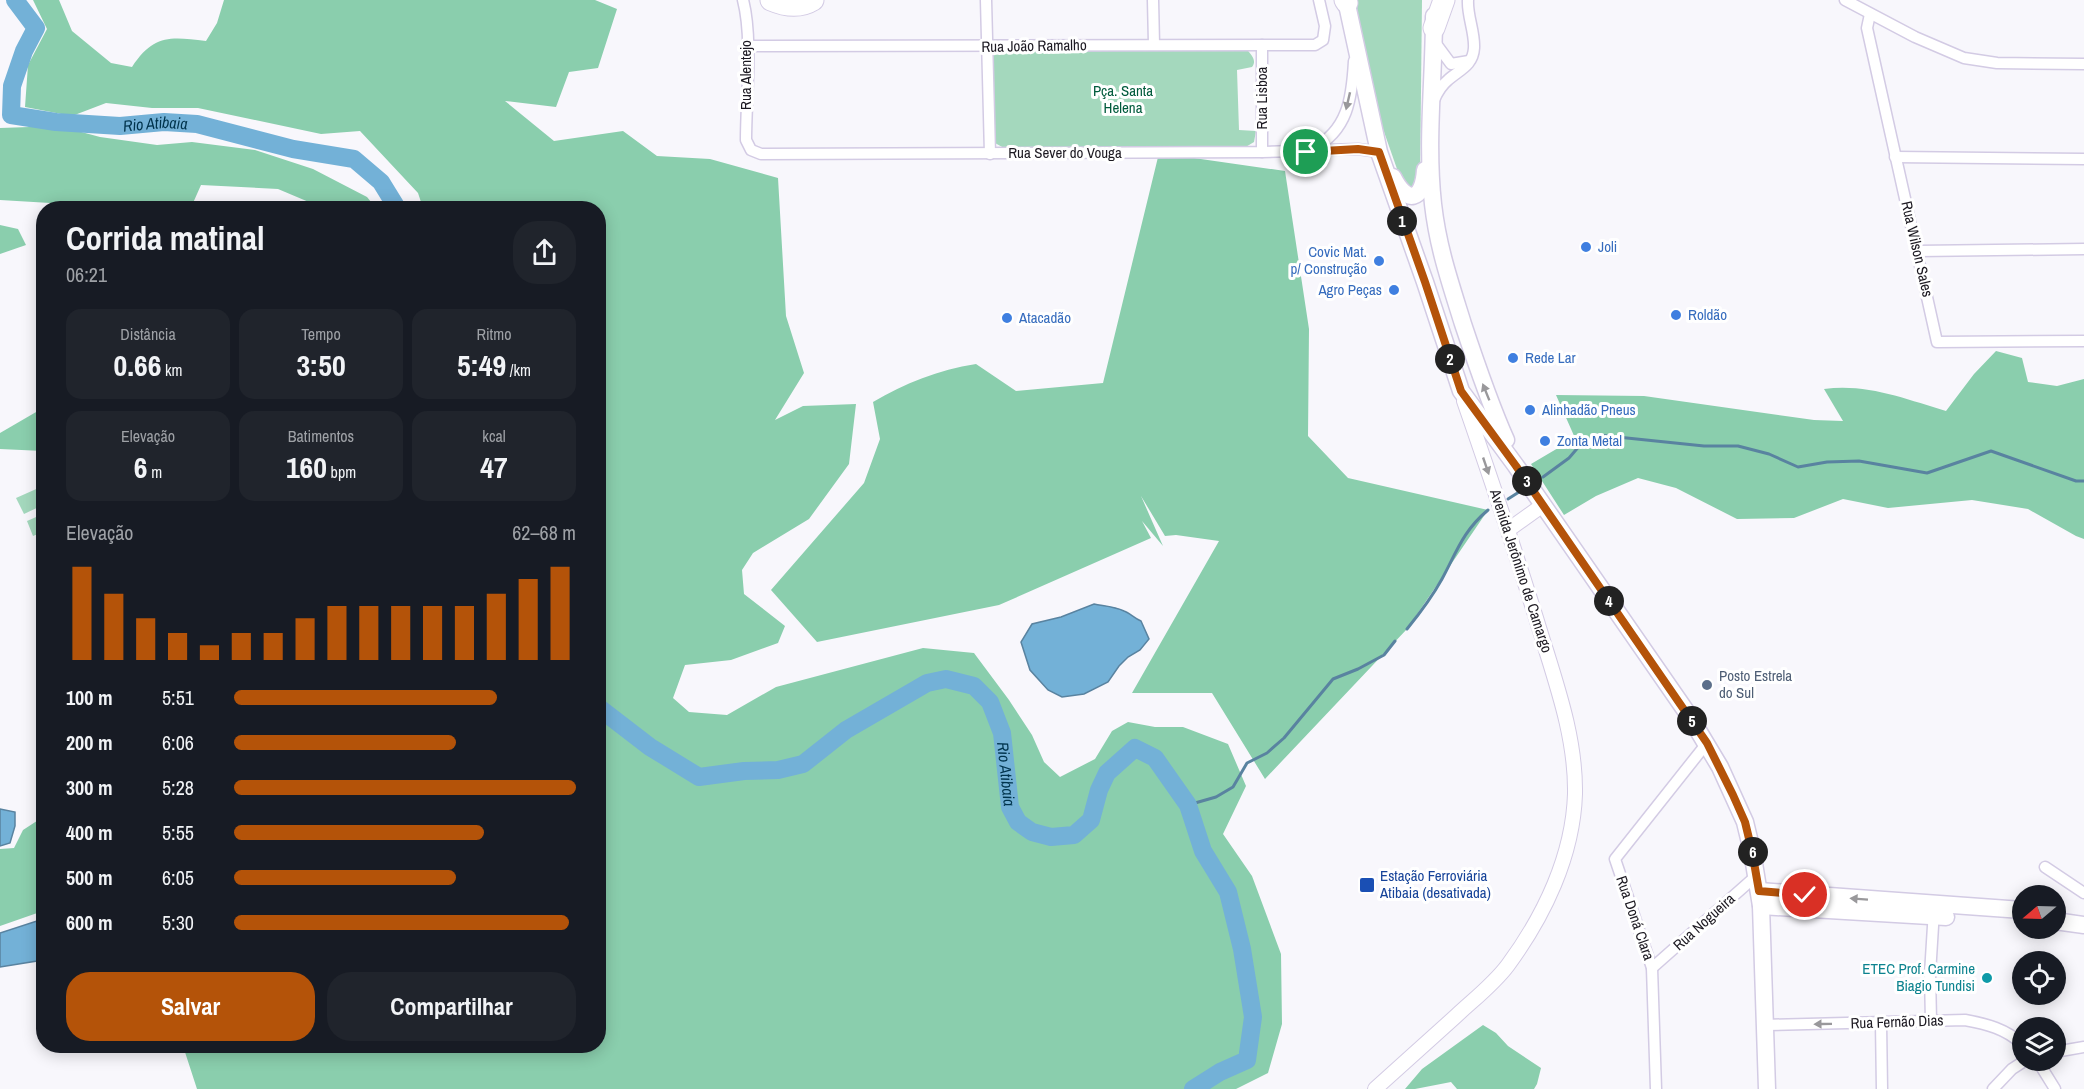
<!DOCTYPE html>
<html lang="pt">
<head>
<meta charset="utf-8">
<style>
  :root { --surface:#171b24; --page:#20242c; --text:#f1f3f6; --muted:#9ea1a6; --accent:#b45309 }
  body { margin:0; font-family:"Archivo Narrow",sans-serif; background:var(--page); color:var(--text); height:100vh; display:flex; flex-direction:column; font-size:22px; white-space:nowrap }
  * { box-sizing:border-box; margin:0 }
  p { font-size:20px; color:var(--muted) }
  .icon { flex:none; width:33px; height:33px; fill:none; stroke:currentColor; stroke-width:2; stroke-linecap:round; stroke-linejoin:round }
  .map { position:relative; flex:1; overflow:hidden }
  .details { position:absolute; left:36px; top:201px; width:570px; height:852px; display:flex; flex-direction:column; background:var(--surface); border-radius:24px; box-shadow:0 3px 15px #0003 }
  .details>* { flex:none }
  .needle { width:39px; rotate:251deg }
  .tools { position:absolute; left:2012px; top:885px; display:grid; gap:12px }
  .tools a { display:grid; place-items:center; width:54px; height:54px; border-radius:50%; background:var(--surface); box-shadow:0 3px 15px #0003; font-size:30px }
  .pin { position:absolute; display:grid; place-items:center; width:51px; height:51px; color:#fff; margin:-26px; border:3px solid #fff; border-radius:50%; box-shadow:0 2px 6px #0007 }
  .km { position:absolute; width:30px; height:30px; margin:-15px; border-radius:50%; background:#222; color:#fff; font-size:16px; line-height:30px; text-align:center }
  .round { display:grid; place-items:center; flex:none; width:63px; height:63px; border-radius:24px; background:var(--page) }
  .summary { display:flex; align-items:center; justify-content:space-between; height:102px; padding:0 30px }
  h1 { font-size:33px; font-weight:700; line-height:45px }
  .figures { display:grid; grid-template-columns:repeat(3,1fr); gap:9px; height:102px; padding:6px 30px }
  .figures div { display:grid; align-content:center; border-radius:15px; background:var(--page); text-align:center }
  .figures b { font-size:30px; font-weight:700 }
  .figures small { font-size:16px; font-weight:400 }
  .figures p { font-size:16px }
  .chart { height:168px; padding:12px 30px }
  .chart p { display:flex; justify-content:space-between }
  .chart svg { width:100%; height:108px; margin-top:6px; stroke:var(--accent); stroke-width:6 }
  .cta { display:flex; gap:12px; margin-top:auto; padding:12px 30px }
  .cta a { flex:1; height:69px; border-radius:24px; background:var(--accent); color:#fff; font-size:24px; font-weight:700; line-height:69px; text-align:center }
  .cta a+a { background:var(--page); color:var(--text) }
  ul { padding:0 30px; list-style:none; font-size:20px }
  li { display:grid; grid-template-columns:96px 72px 1fr; align-items:center; height:45px }
  li i { height:15px; border-radius:8px; background:var(--accent) }
  .map>svg:first-child { display:block }
</style>
</head>
<body>
<div class="map">
<svg width="2084" height="1089" viewBox="0 0 2084 1089">
  <rect width="100%" height="100%" fill="#f8f7fc"/>
  <!-- green -->
  <g fill="#a4d8bd">
    <path d="M 1353,0 L 1422,0 L 1420,181 L 1416,187 L 1403,186 L 1383,129 Z"/>
    <path d="M 1247,50 C 1252,55 1257,61 1252,67 L 1237,70 L 1239,130 L 1256,131 L 1254,142 L 1244,148 L 1004,148 L 995,143 L 992,62 L 993,56 L 1000,52 Z"/>
    <path d="M 43,486 L 43,505 L 24,514 L 16,498 Z"/>
    <path d="M 43,514 L 43,532 L 33,536 L 27,521 Z"/>
  </g>
  <!-- forest -->
  <g fill="#8acead">
    <path d="M 33,0 L 59,0 L 72,31 L 111,63 L 132,67 C 154,34 170,37 206,41 L 217,23 L 224,0 L 595,0 L 617,9 L 598,68 L 569,72 L 556,107 L 505,101 L 554,141 L 623,131 L 657,156 L 710,159 L 778,178 L 786,316 L 804,373 L 775,420 L 803,406 L 856,404 L 849,464 L 809,519 L 753,553 L 742,570 L 744,594 L 785,626 L 778,643 L 731,660 L 685,665 L 673,698 L 689,712 L 727,715 L 776,687 L 923,648 L 974,653 L 1009,700 L 1032,735 L 1044,762 L 1060,777 L 1095,759 L 1112,731 L 1128,722 L 1155,727 L 1183,727 L 1228,744 L 1246,786 L 1223,834 L 1252,876 L 1281,954 L 1282,1024 L 1268,1073 L 1236,1089 L 197,1089 L 183,1046 L 598,1046 L 598,208 L 423,208 L 418,193 L 360,131 L 321,134 L 198,108 L 152,108 L 106,103 L 72,116 L 25,107 L 28,65 L 47,29 Z"/>
    <path d="M 59,126 L 100,137 L 157,145 L 192,142 L 255,150 L 313,169 L 367,197 L 376,208 L 323,208 L 278,189 L 201,185 L 193,203 L 201,208 L 92,208 L 67,204 L 0,200 L 0,128 Z"/>
    <path d="M 1159,153 L 1285,171 L 1309,329 L 1308,436 L 1348,478 L 1488,510 L 1407,629 L 1265,779 L 1212,693 L 1132,693 L 1219,541 L 1176,535 L 1165,536 L 1141,496 L 1163,546 L 1142,521 L 1151,538 L 999,605 L 817,642 L 771,590 L 864,483 L 880,439 L 873,402 C 905,383 938,370 976,364 L 1016,391 L 1103,383 Z"/>
    <path d="M 0,225 L 18,229 L 26,245 L 0,254 Z"/>
    <path d="M 1996,351 L 2022,358 L 2028,382 L 2057,386 L 2084,379 L 2084,539 L 2076,536 L 2028,509 L 1972,500 L 1888,508 L 1843,499 L 1794,518 L 1737,519 L 1676,488 L 1638,478 L 1596,496 L 1564,515 L 1531,464 L 1575,438 L 1556,395 L 1644,396 L 1814,420 L 1843,421 L 1824,389 C 1866,383 1906,399 1946,411 L 1974,374 Z"/>
    <path d="M 43,408 L 43,451 L 0,449 L 0,433 Z"/>
    <path d="M 43,817 L 43,911 L 0,926 L 0,849 L 14,848 L 23,830 Z"/>
    <path d="M 1483,1025 L 1496,1033 L 1508,1046 L 1541,1068 L 1537,1084 L 1534,1089 L 1457,1089 L 1451,1082 L 1415,1089 L 1405,1089 L 1422,1069 Z"/>
  </g>
  <!-- water -->
  <g fill="#73b1d7" stroke="#5983a0" stroke-width="1.5">
    <path d="M 1094,604 C 1104,606 1114,606 1124,611 C 1130,613 1134,618 1141,621 L 1149,639 L 1140,650 L 1128,657 L 1119,666 L 1108,682 L 1084,694 L 1062,697 L 1048,690 L 1030,670 L 1021,642 L 1032,624 L 1061,617 Z"/>
    <path d="M 0,809 L 15,812 L 15,826 L 10,843 L 0,846 Z"/>
    <path d="M 43,919 L 43,960 L 0,967 L 0,933 Z"/>
  </g>
  <g fill="none" stroke-linecap="round" stroke-linejoin="round">
    <!-- stream -->
    <g stroke="#5983a0" stroke-width="3">
      <path d="M 1543,477 L 1569,458 L 1581,444 L 1598,435 L 1704,446 L 1738,446 L 1769,454 L 1798,467 L 1827,462 L 1859,461 L 1927,473 L 1991,451 L 2076,481 L 2084,481"/>
      <path d="M 1508,499 L 1519,492"/>
      <path d="M 1407,629 C 1420,613 1432,597 1442,579 C 1457,551 1463,531 1488,510"/>
      <path d="M 1188,805 L 1216,797 L 1233,787 L 1247,763 L 1267,753 L 1284,738 L 1333,679 L 1358,669 L 1384,655 L 1395,641"/>
    </g>
    <!-- river -->
    <g stroke="#73b1d7" stroke-width="18">
      <path id="s1" d="M 15,0 L 36,28 L 24,51 L 12,86 L 11,115 L 56,122 L 120,126 L 164,122 L 197,124 L 293,149 L 354,159 L 381,182 L 397,208"/>
      <path id="s2" d="M 598,707 L 650,747 L 699,777 L 744,771 L 778,770 L 803,764 L 846,730 L 927,683 L 946,679 L 974,686 L 990,702 L 1002,733 L 1010,807 L 1018,822 L 1032,832 L 1051,837 L 1074,835 L 1091,820 L 1099,790 L 1107,773 L 1135,748 L 1155,758 L 1188,805 L 1203,851 L 1228,892 L 1242,949 L 1253,1017 L 1247,1060 L 1220,1072 L 1193,1089"/>
    </g>
    <defs>
      <g id="minor">
        <path d="M 743,0 C 753,38 746,99 746,140 L 751,150 L 761,154 L 1262,152 L 1358,149 L 1379,152"/>
        <path d="M 986,0 L 990,154"/>
        <path d="M 1153,0 L 1154,44"/>
        <path d="M 1845,0 L 1915,37 L 1964,58 L 1997,63 L 2084,64"/>
        <path d="M 1870,14 L 1867,28 L 1937,342 L 2084,341"/>
        <path d="M 1434,41 L 1451,64 L 1469,61"/>
        <path d="M 747,46 L 1315,45 L 1323,40 L 1325,26 L 1319,0"/>
        <path d="M 1434,100 C 1437,93 1442,85 1448,80 C 1459,70 1473,66 1474,48 C 1475,32 1467,16 1468,0"/>
        <path d="M 1312,149 C 1348,131 1352,98 1354,61"/>
        <path d="M 1262,152 L 1262,45"/>
        <path d="M 1895,157 L 2084,159"/>
        <path d="M 1918,251 L 2084,249"/>
        <path d="M 2045,867 L 2084,893"/>
        <path d="M 1652,968 L 1756,876"/>
        <path d="M 1931,1021 L 1930,974 L 1934,910"/>
        <path d="M 1881,1023 L 1882,1089"/>
        <path d="M 1765,1025 L 1965,1020 C 1987,1024 2006,1029 2022,1044"/>
        <path d="M 2055,1052 L 2084,1047"/>
        <path d="M 2037,1060 L 2055,1089"/>
        <path d="M 1656,1089 L 1652,968 L 1615,859 L 1707,743"/>
        <path d="M 1993,1089 L 2012,1069 L 2026,1060"/>
      </g>
      <g id="tertiary">
        <path d="M 1508,530 L 1543,505"/>
        <path d="M 1375,1089 C 1402,1065 1429,1040 1456,1016 C 1473,1000 1494,984 1508,965 C 1544,916 1573,856 1575,794 C 1576,739 1557,686 1541,634 C 1517,556 1491,479 1464,401"/>
      </g>
      <g id="secondary">
        <path d="M 1346,0 L 1379,152 L 1425,282 L 1461,391 L 1516,466 L 1690,717 L 1720,767 L 1745,822 L 1752,851 L 1761,906 L 1767,1089"/>
        <path d="M 1434,16 C 1434,79 1426,141 1433,204 C 1438,248 1450,282 1463,324 C 1476,363 1489,402 1506,440"/>
        <path d="M 1393,177 C 1407,205 1423,201 1425,170"/>
        <path d="M 1759,891 L 2022,910"/>
        <path d="M 1761,906 L 1946,917"/>
        <path d="M 2055,921 L 2084,925"/>
      </g>
      <g id="motorway">
        <path d="M 771,0 C 785,6 800,8 813,0"/>
        <path d="M 1345,0 L 1347,3"/>
        <path d="M 1434,28 L 1444,0"/>
      </g>
    </defs>
    <!-- minor casing -->
    <use href="#minor" stroke="#d3cbe4" stroke-width="13"/>
    <!-- tertiary casing -->
    <use href="#tertiary" stroke="#d3cbe4" stroke-width="16"/>
    <!-- secondary casing -->
    <use href="#secondary" stroke="#d3cbe4" stroke-width="19"/>
    <!-- motorway casing -->
    <use href="#motorway" stroke="#d3cbe4" stroke-width="23"/>
    <!-- minor -->
    <use href="#minor" stroke="#fff" stroke-width="10"/>
    <!-- tertiary -->
    <use href="#tertiary" stroke="#fff" stroke-width="14"/>
    <!-- secondary -->
    <use href="#secondary" stroke="#fff" stroke-width="16"/>
    <!-- motorway -->
    <use href="#motorway" stroke="#fff" stroke-width="21"/>
  </g>
  <!-- one-way arrows -->
  <defs><path id="oneway-solid" d="M-6-.8H1V-3.2L6.5 0L1 3.2V.8H-6Z" transform="scale(1.5)"/></defs>
  <g fill="#99989b">
    <use href="#oneway-solid" transform="translate(1348 101) rotate(103)"/>
    <use href="#oneway-solid" transform="translate(1486 392) rotate(-112)"/>
    <use href="#oneway-solid" transform="translate(1486 466) rotate(71)"/>
    <use href="#oneway-solid" transform="translate(1859 899) rotate(-176)"/>
    <use href="#oneway-solid" transform="translate(1823 1024) rotate(179)"/>
  </g>
  <g fill="none" stroke-linecap="round" stroke-linejoin="round">
    <defs>
      <path id="route" d="M 1306,152 L 1358,149 L 1379,152 L 1425,282 L 1461,391 L 1516,466 L 1707,743 L 1733,795 L 1745,822 L 1752,851 L 1759,891 L 1805,895"/>
    </defs>
    <!-- route casing -->
    <use href="#route" stroke="#fff" stroke-width="12"/>
    <!-- route -->
    <use href="#route" stroke="#b45309" stroke-width="8"/>
  </g>
  <!-- markers -->
  <g fill="#3f7fe0" stroke="#fff" stroke-width="2">
    <circle cx="1586" cy="247" r="6"/>
    <circle cx="1379" cy="261" r="6"/>
    <circle cx="1394" cy="290" r="6"/>
    <circle cx="1676" cy="315" r="6"/>
    <circle cx="1007" cy="318" r="6"/>
    <circle cx="1513" cy="358" r="6"/>
    <circle cx="1530" cy="410" r="6"/>
    <circle cx="1545" cy="441" r="6"/>
  </g>
  <circle fill="#5c6f8a" stroke="#fff" stroke-width="2" cx="1707" cy="685" r="6"/>
  <rect fill="#1a4fb4" stroke="#fff" stroke-width="2" x="1359" y="877" width="16" height="16" rx="3"/>
  <circle fill="#0f9aa8" stroke="#fff" stroke-width="2" cx="1987" cy="978" r="6"/>
  <g text-anchor="middle" stroke-width="6" stroke-linejoin="round" paint-order="stroke">
    <!-- street labels -->
    <g font-size="15" fill="#1c1921" stroke="#fff">
      <text transform="translate(1034 46) rotate(-1)" y="5">Rua João Ramalho</text>
      <text transform="translate(746 75) rotate(-90)" y="5">Rua Alentejo</text>
      <text transform="translate(1262 98) rotate(-90)" y="5">Rua Lisboa</text>
      <text x="1065" y="158">Rua Sever do Vouga</text>
      <text transform="translate(1917 249) rotate(77)" y="5">Rua Wilson Sales</text>
      <text transform="translate(1521 571) rotate(72)" y="5">Avenida Jerônimo de Camargo</text>
      <text transform="translate(1635 918) rotate(71)" y="5">Rua Doná Clara</text>
      <text transform="translate(1704 922) rotate(-42)" y="5">Rua Nogueira</text>
      <text transform="translate(1897 1022) rotate(-2)" y="5">Rua Fernão Dias</text>
    </g>
    <!-- park labels -->
    <g font-size="15" fill="#005b3c" stroke="#fff">
      <text x="1123" y="96">Pça. Santa<tspan x="1123" dy="17">Helena</tspan></text>
    </g>
    <!-- shop labels -->
    <g font-size="15" fill="#366cbe" stroke="#fff" text-anchor="start">
      <text x="1598" y="252">Joli</text>
      <text x="1367" y="257" text-anchor="end">Covic Mat.<tspan x="1367" dy="17">p/ Construção</tspan></text>
      <text x="1382" y="295" text-anchor="end">Agro Peças</text>
      <text x="1688" y="320">Roldão</text>
      <text x="1019" y="323">Atacadão</text>
      <text x="1525" y="363">Rede Lar</text>
      <text x="1542" y="415">Alinhadão Pneus</text>
      <text x="1557" y="446">Zonta Metal</text>
    </g>
    <!-- service labels -->
    <g font-size="15" fill="#4e5e75" stroke="#fff" text-anchor="start">
      <text x="1719" y="681">Posto Estrela<tspan x="1719" dy="17">do Sul</tspan></text>
    </g>
    <!-- transit labels -->
    <g font-size="15" fill="#164399" stroke="#fff" text-anchor="start">
      <text x="1380" y="881">Estação Ferroviária<tspan x="1380" dy="17">Atibaia (desativada)</tspan></text>
    </g>
    <!-- culture labels -->
    <g font-size="15" fill="#0d838f" stroke="#fff" text-anchor="end">
      <text x="1975" y="974">ETEC Prof. Carmine<tspan x="1975" dy="17">Biagio Tundisi</tspan></text>
    </g>
    <!-- water labels -->
    <g font-size="16" font-style="italic" fill="#00344d" stroke="#fff">
      <text dy="6" stroke="none"><textPath href="#s1" startOffset="272">Rio Atibaia</textPath></text>
      <text dy="6" stroke="none"><textPath href="#s2" startOffset="522">Rio Atibaia</textPath></text>
    </g>
  </g>
</svg>
<div class="tools">
<a><svg class="needle" viewBox="-14 -14 28 28"><path d="M0-13l5 13h-10z" fill="#e53935"/><path d="M0 13l5-13h-10z" fill="#9ea1a6"/></svg></a>
<a><svg class="icon" aria-label="locate" viewBox="0 0 24 24"><circle cx="12" cy="12" r="6"/><path d="M12 2v4M12 18v4M2 12h4M18 12h4"/></svg></a>
<a><svg class="icon" aria-label="layers" viewBox="0 0 24 24"><path d="M12 4l9 5-9 5-9-5zM3 14l9 5 9-5"/></svg></a>
</div>
<div class="pin" style="left:1306px;top:152px;background:#1e9e55"><svg class="icon" aria-label="arrive" viewBox="0 0 24 24"><path d="M6 21V4h12l-3 4 3 4H6"/></svg></div>
<div class="pin" style="left:1805px;top:895px;background:#d93025"><svg class="icon" aria-label="check" viewBox="0 0 24 24"><path d="M5 12l5 5 9-10"/></svg></div>
<b class="km" style="left:1402px;top:221px">1</b>
<b class="km" style="left:1450px;top:359px">2</b>
<b class="km" style="left:1527px;top:481px">3</b>
<b class="km" style="left:1609px;top:601px">4</b>
<b class="km" style="left:1692px;top:721px">5</b>
<b class="km" style="left:1753px;top:852px">6</b>
<section class="details">
<div class="summary"><div><h1>Corrida matinal</h1><p>06:21</p></div><a class="round"><svg class="icon" aria-label="share" viewBox="0 0 24 24"><path d="M12 15V3M7 8l5-5 5 5M5 13v7h14v-7"/></svg></a></div>
<div class="figures">
<div><p>Distância</p><b>0.66<small> km</small></b></div>
<div><p>Tempo</p><b>3:50</b></div>
<div><p>Ritmo</p><b>5:49<small> /km</small></b></div>
</div>
<div class="figures">
<div><p>Elevação</p><b>6<small> m</small></b></div>
<div><p>Batimentos</p><b>160<small> bpm</small></b></div>
<div><p>kcal</p><b>47</b></div>
</div>
<div class="chart"><p><span>Elevação</span>62–68 m</p>
<svg viewBox="0 0 160 44" preserveAspectRatio="none"><path d="M5 44V6M15 44V17M25 44V27M35 44V33M45 44V38M55 44V33M65 44V33M75 44V27M85 44V22M95 44V22M105 44V22M115 44V22M125 44V22M135 44V17M145 44V11M155 44V6"/></svg>
</div>
<ul>
<li><b>100 m</b>5:51<i style="width:77%"></i></li>
<li><b>200 m</b>6:06<i style="width:65%"></i></li>
<li><b>300 m</b>5:28<i style="width:100%"></i></li>
<li><b>400 m</b>5:55<i style="width:73%"></i></li>
<li><b>500 m</b>6:05<i style="width:65%"></i></li>
<li><b>600 m</b>5:30<i style="width:98%"></i></li>
</ul>
<div class="cta"><a>Salvar</a><a>Compartilhar</a></div>
</section>
</div>
</body>
</html>
